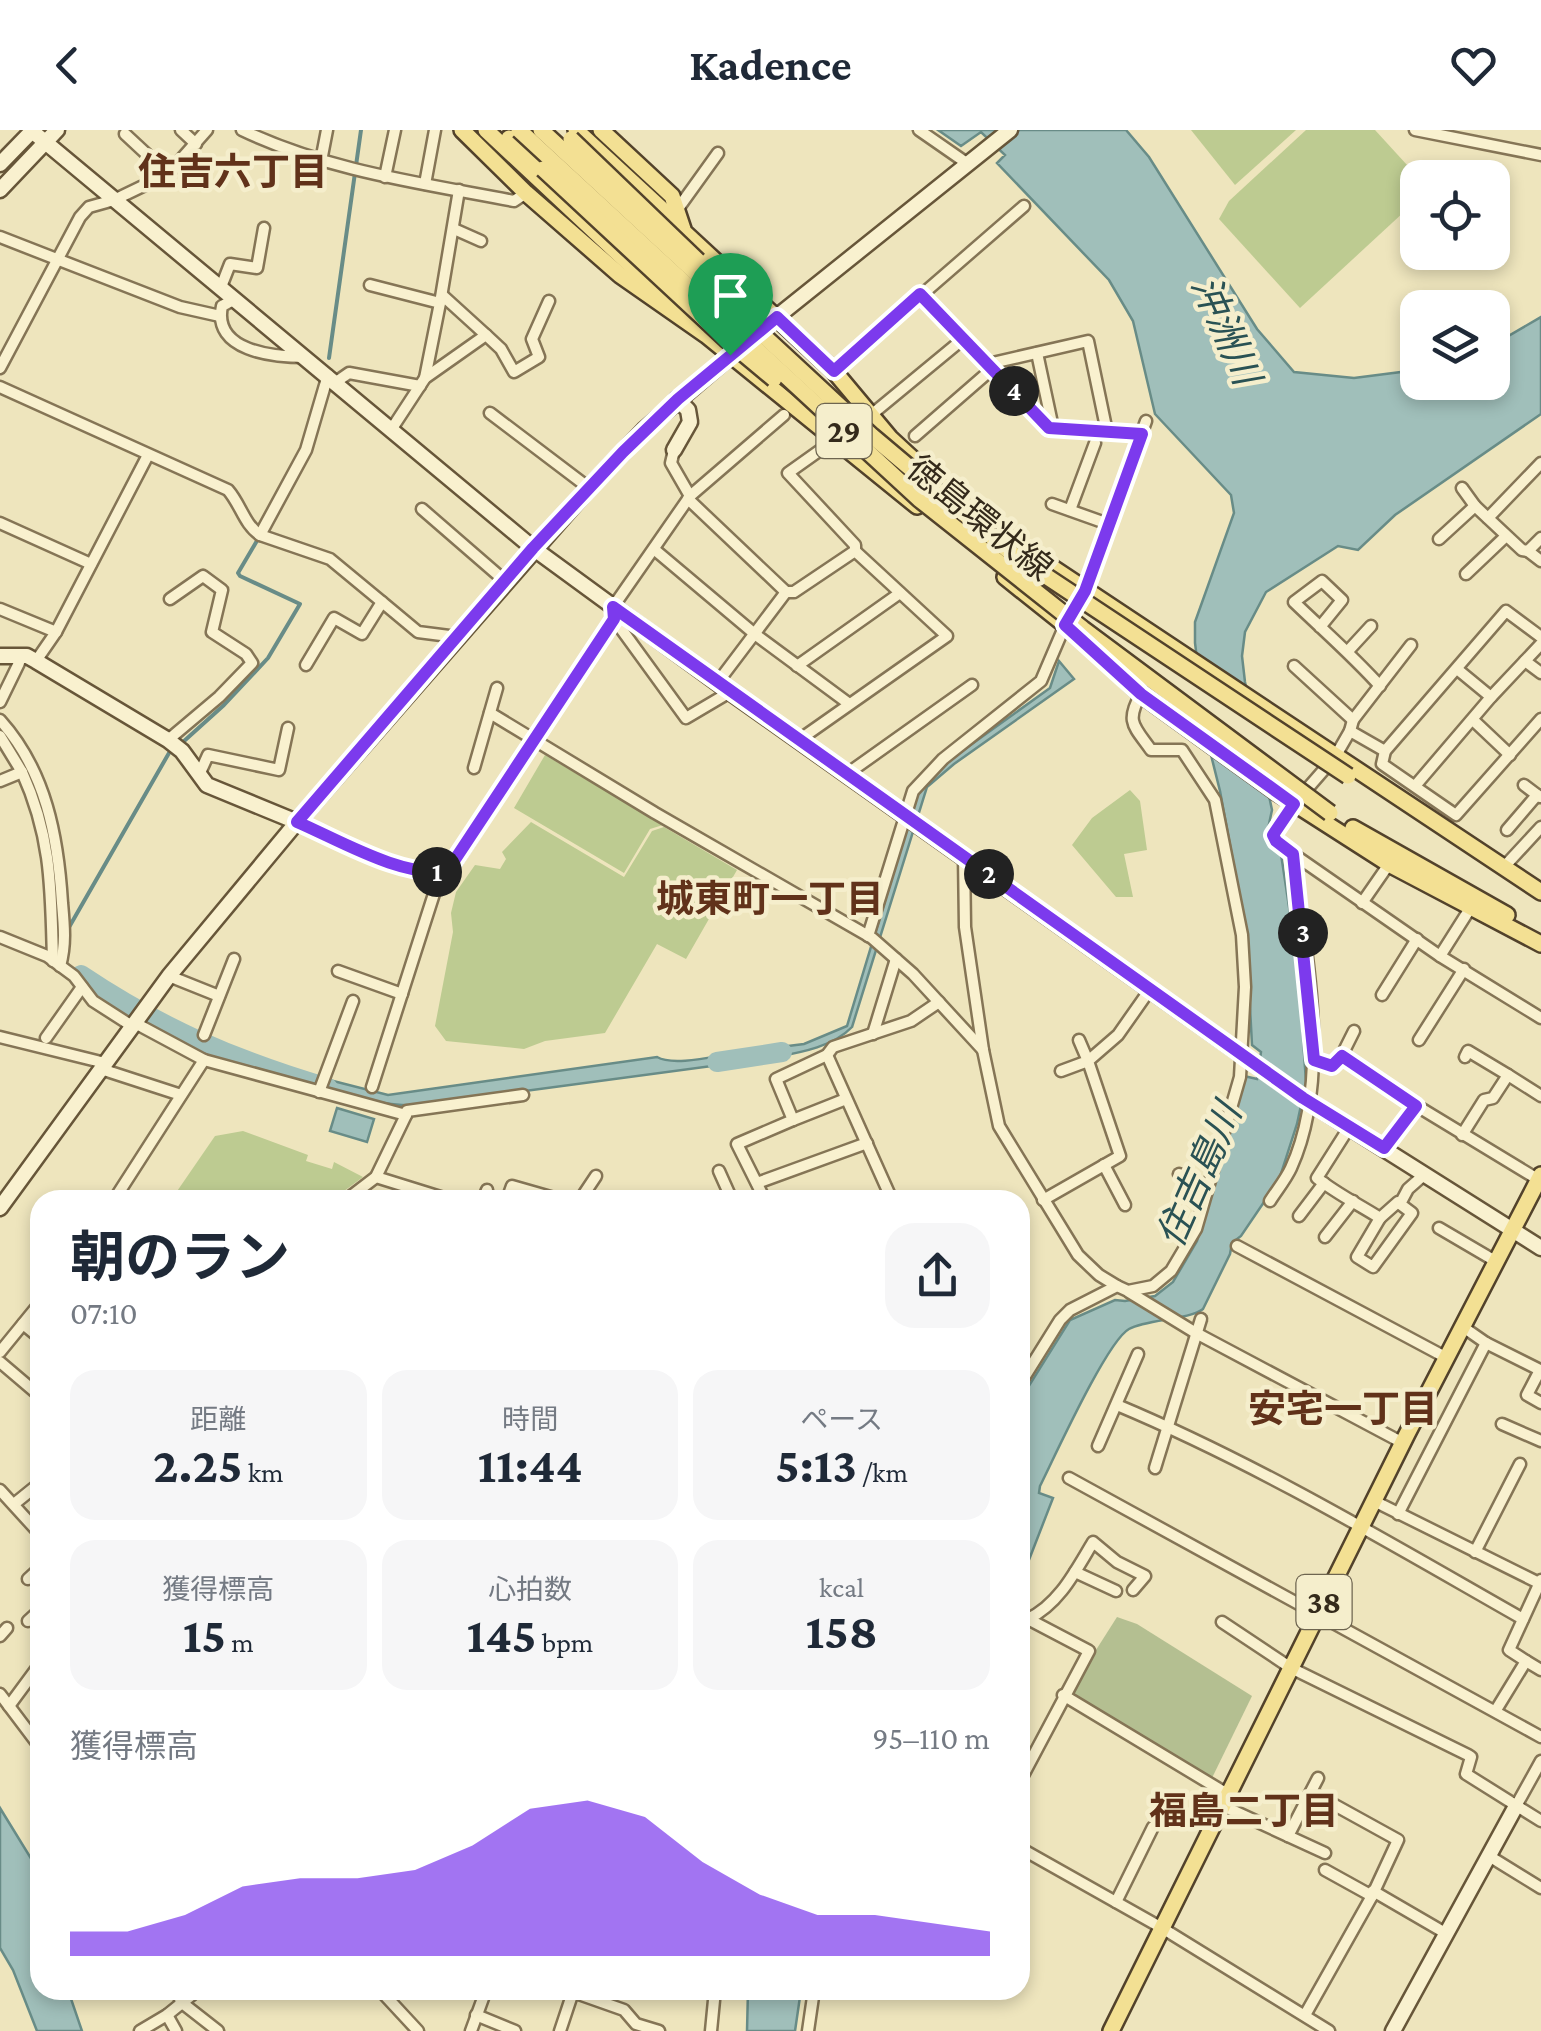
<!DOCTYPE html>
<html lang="ja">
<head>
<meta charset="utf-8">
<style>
  :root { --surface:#fff; --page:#f6f6f7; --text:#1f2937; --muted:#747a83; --accent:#7c3aed }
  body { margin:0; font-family:"Crimson Pro","Noto Sans JP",serif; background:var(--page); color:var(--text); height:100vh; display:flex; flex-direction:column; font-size:38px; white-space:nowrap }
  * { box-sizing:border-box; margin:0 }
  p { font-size:32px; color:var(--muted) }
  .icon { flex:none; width:55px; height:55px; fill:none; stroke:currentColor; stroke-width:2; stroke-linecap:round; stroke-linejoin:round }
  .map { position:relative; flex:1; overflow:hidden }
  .sheet { position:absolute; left:30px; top:1060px; width:1000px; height:810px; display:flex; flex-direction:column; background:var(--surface); border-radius:30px; box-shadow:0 5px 15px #0003 }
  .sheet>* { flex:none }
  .fabs { position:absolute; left:1400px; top:30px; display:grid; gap:20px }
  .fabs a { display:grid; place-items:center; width:110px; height:110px; border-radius:20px; background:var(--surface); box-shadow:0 5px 15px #0003; font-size:50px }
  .pin { position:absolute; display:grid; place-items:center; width:85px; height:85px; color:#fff; margin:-102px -42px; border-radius:50% 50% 50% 0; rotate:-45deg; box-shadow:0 0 10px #0007 }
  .pin .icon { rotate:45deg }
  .km { position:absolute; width:50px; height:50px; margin:-25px; border-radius:50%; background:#222; color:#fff; font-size:28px; line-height:50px; text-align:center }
  .round { display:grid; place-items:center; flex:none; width:105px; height:105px; border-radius:30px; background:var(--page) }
  .headline { display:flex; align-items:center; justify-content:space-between; height:170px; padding:0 40px }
  h1 { font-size:55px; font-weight:700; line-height:75px }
  .metrics { display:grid; grid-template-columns:repeat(3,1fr); gap:15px; height:170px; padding:10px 40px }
  .metrics div { display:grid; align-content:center; border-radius:25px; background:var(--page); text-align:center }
  .metrics b { font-size:50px; font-weight:700 }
  .metrics small { font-size:28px; font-weight:400 }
  .metrics p { font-size:28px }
  .chart { height:280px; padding:20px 40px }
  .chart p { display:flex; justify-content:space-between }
  .chart svg { width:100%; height:180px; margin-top:10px; fill:var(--accent); opacity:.7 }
  header { display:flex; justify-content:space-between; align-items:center; height:130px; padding:0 40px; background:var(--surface); font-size:45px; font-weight:700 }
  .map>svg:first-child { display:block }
</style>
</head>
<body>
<header><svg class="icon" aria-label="back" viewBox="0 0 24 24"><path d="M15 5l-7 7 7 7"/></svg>Kadence<svg class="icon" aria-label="heart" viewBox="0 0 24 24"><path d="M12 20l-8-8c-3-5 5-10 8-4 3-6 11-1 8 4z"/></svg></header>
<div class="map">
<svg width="1541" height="1901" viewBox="0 0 1541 1901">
  <rect width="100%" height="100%" fill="#eee5bd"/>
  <!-- green -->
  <g fill="#bdcb91">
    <path d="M 1191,0 L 1296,0 L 1235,55 Z"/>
    <path d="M 1306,0 L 1375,0 L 1418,47 L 1418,69 L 1300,178 L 1219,89 L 1229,71 Z"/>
    <path d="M 545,625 L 663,695 L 650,699 L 624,743 L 514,678 Z"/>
    <path d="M 1130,660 L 1140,671 L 1147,720 L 1124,724 L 1133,767 L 1116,767 L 1072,715 L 1092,688 Z"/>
    <path d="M 531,692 L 624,747 L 652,701 L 664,697 L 737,740 L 686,829 L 657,814 L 605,903 L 545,911 L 524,919 L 446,911 L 435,896 L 453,802 L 451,783 L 456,762 L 475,735 L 500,739 L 506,729 L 502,722 Z"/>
    <path d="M 243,1001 L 308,1025 L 306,1031 L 332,1039 L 334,1032 L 363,1047 L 332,1070 L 171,1070 L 215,1006 Z"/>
  </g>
  <!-- cemetery -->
  <path fill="#b4bf91" d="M 1117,1487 L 1137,1494 L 1252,1566 L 1211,1650 L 1068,1564 Z"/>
  <!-- water -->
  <g fill="#a0bfba" stroke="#688c87" stroke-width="2.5">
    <path d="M 938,0 L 1126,0 L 1149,27 L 1257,199 L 1294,242 L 1354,248 L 1417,240 L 1418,252 L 1492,252 L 1493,215 L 1541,187 L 1541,284 L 1395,385 L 1358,420 L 1338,416 L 1266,462 L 1245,502 L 1242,526 L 1245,552 L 1272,680 L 1266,708 L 1281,724 L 1298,836 L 1306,952 L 1297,994 L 1279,1050 L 1241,1106 L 1232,1113 L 1230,1124 L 1203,1179 C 1189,1190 1147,1189 1129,1199 C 1107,1211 1054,1328 1040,1356 L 1039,1363 L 1053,1368 L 1020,1453 L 1020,1270 L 1070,1190 L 1115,1170 L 1125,1171 L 1155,1166 L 1173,1152 L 1197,1111 L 1244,946 L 1257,949 L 1261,922 L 1252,915 L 1246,802 L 1220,661 L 1207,609 L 1195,513 L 1195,492 L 1234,383 L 1231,365 L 1155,284 L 1133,191 L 1109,150 L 997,33 L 1005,25 L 981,2 L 961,16 Z"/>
    <path d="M 1059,531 L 1074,549 L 954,634 L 927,657 L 852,897 C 829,921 787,924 756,931 L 755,920 L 804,914 L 847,896 L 917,665 L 925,652 L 951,629 L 1050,558 Z"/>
    <path d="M 739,923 L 742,932 L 420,975 C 380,977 342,964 303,953 L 306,944 L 388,965 L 657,927 C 674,937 719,925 739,923 Z"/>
    <path d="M 337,978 L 374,989 L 367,1012 L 330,1001 Z"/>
    <path d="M 0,1678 L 40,1743 L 40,1860 L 68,1860 L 82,1901 L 37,1901 L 13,1840 L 0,1818 Z"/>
    <path d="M 748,1860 L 801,1860 L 795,1901 L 747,1901 Z"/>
  </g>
  <!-- pier -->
  <path fill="#eee5bd" d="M 1195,551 L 1259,594 L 1268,639 L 1201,599 Z"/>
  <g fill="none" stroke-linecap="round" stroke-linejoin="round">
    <!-- stream -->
    <g stroke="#688c87" stroke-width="4">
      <path d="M 329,228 L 361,0"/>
      <path d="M 6,605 L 35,658"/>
      <path d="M 183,612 L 224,575 L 268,528 L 300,474 L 240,446 L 238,443 L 258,409"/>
      <path d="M 68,799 L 169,623"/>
    </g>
    <!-- river -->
    <g stroke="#a0bfba" stroke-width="20">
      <path d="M 81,845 C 160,898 236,931 328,958"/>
      <path d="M 717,932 L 782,922"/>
    </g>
    <defs>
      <g id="street">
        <path d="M 181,0 L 196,14"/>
        <path d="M 242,0 C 328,41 421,53 514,71 L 526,63"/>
        <path d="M 919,0 L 968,34"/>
        <path d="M 1415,0 L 1541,25"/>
        <path d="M 125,4 L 168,44"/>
        <path d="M 321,31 L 327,0"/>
        <path d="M 385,47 L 395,0"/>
        <path d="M 425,54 L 435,0"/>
        <path d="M 677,80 L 718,23"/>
        <path d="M 454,99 L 481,111"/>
        <path d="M 0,107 L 180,177 L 220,186"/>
        <path d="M 370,155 L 440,173 L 425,248"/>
        <path d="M 221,157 L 230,134 L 257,138 L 264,98"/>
        <path d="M 442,165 L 486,205"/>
        <path d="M 921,165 L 1049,298 L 1141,304"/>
        <path d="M 235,169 L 222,176 C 212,221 273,227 305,227"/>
        <path d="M 440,173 L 459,60"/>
        <path d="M 1037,223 L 1053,298"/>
        <path d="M 988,234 L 1088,211 L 1107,302"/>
        <path d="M 0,238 L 80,87 L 89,77 L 114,70 L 168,44 L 207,0"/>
        <path d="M 834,241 L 1024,76"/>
        <path d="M 336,252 L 349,243 L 420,256"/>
        <path d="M 0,257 L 228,360 C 241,375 244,394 260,405 L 330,429 L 382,472"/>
        <path d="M 490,283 L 589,358"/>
        <path d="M 871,285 L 963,209"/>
        <path d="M 391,300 L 425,248 L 486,205 L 501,219 L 514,242 L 539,227 L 532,209 L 549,171"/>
        <path d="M 915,306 L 992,239"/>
        <path d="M 831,308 L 826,316 L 788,343 L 855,415 L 855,421"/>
        <path d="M 1462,358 L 1475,376"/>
        <path d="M 690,366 L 784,285"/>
        <path d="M 688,369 L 786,462"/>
        <path d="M 1052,374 L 1111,395"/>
        <path d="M 422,379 L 505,451"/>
        <path d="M 1070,380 L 1095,313"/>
        <path d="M 1488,388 L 1541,333"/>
        <path d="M 0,393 L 91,434"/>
        <path d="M 260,405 L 306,320 L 328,245"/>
        <path d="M 1541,408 L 1528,421 L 1541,431"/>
        <path d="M 1439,409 L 1475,376 L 1522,420 L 1528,421"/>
        <path d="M 655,420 L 756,505 L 848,573"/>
        <path d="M 1466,444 L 1506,406"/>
        <path d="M 0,479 L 56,502"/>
        <path d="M 614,489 L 686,588 L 730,562"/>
        <path d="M 1320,497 L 1342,470 L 1322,451 L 1294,472 C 1323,500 1353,526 1380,556"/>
        <path d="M 1541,507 L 1506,481 L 1385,621 L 1382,634 L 1456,685 L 1541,589"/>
        <path d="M 1348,521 L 1371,496"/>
        <path d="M 36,531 L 56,502 L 148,325"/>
        <path d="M 1525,531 L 1541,543"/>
        <path d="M 306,535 L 334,488 L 362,504 L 382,472 L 418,502 L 457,507"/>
        <path d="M 797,536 L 900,463"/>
        <path d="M 1294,536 L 1353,590"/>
        <path d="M 1457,539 L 1491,567"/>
        <path d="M 718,552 L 786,462 L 794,462 L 855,421 L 947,506 L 799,610"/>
        <path d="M 0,572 L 19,533 L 19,526"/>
        <path d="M 490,583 L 655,683 L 872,808 L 913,844 L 983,920"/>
        <path d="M 0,590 C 46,641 58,707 62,773 C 64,795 66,815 60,836"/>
        <path d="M 1473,590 L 1510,625"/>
        <path d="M 1350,601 L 1353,590 L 1411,515"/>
        <path d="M 0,606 L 22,642 L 0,651"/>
        <path d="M 168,610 L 219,567 L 252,533 L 246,524 L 212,502 L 222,460 L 203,446 L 170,469"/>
        <path d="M 474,638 L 497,558"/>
        <path d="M 22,642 C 52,708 51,760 53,831"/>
        <path d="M 847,644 L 972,555"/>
        <path d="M 199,645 L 208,625 L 279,640 L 288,598"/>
        <path d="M 1524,655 L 1540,667"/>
        <path d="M 1415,656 L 1491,567 L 1541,514"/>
        <path d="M 297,692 C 329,705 426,759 454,735 L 614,489 L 613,477 L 688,369 L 690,366 L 671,333 L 674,320"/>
        <path d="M 1507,700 L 1537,665"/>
        <path d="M 1293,724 L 1440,826 L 1541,888"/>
        <path d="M 964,726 L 965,797 L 983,920 L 999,996 L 1078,1125 L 1099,1145 L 1117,1156"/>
        <path d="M 1503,738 L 1541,697"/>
        <path d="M 1362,773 L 1389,734"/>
        <path d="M 868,806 L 913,661 L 943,629 L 1041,551 L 1065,495 L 1085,461 L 1146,291"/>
        <path d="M 0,807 L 47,826 L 74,846 L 93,871 L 132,896"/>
        <path d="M 1440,826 L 1471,777"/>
        <path d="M 338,841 L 402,864"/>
        <path d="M 169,846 L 219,866"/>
        <path d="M 1382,865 L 1417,809"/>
        <path d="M 873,904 L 896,829"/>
        <path d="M 204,905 L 234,829"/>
        <path d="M 0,907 L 105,933"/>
        <path d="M 46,908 L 82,857"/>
        <path d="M 1419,910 L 1464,839"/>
        <path d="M 827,925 L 892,1070"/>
        <path d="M 1342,925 L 1354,901"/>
        <path d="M 1465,927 L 1468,921 L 1508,945"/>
        <path d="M 204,930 L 406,985 L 376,1047 L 346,1070"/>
        <path d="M 1313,931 L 1331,936 L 1342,925 L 1417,976 L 1539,1050"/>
        <path d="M 101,939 L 181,965"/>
        <path d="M 1061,941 L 1088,931 L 1079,910"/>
        <path d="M 372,957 L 441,742"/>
        <path d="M 319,962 L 353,871"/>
        <path d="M 406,985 L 407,981 L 523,965"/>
        <path d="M 793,990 L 846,969"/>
        <path d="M 1350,996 L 1317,1048 C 1337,1064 1358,1074 1380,1088 L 1398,1072 L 1400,1074"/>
        <path d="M 1462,1005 L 1484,970 L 1493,968 L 1508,945 L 1541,966"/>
        <path d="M 1384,1018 L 1417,976"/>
        <path d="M 1104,1035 L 1125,1075"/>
        <path d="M 719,1041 L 732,1070"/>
        <path d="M 1179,1044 L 1207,1058"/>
        <path d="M 376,1047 L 450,1070"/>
        <path d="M 757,1053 L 867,1013"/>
        <path d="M 114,1070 L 204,930 L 135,893"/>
        <path d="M 483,1070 L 487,1060"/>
        <path d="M 507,1070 L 512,1056 L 561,1070"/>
        <path d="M 580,1070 L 596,1046"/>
        <path d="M 765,1070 L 737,1014 L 793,990 L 776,949 L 827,925 L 833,917 L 911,891 L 939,872"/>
        <path d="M 1043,1070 L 1120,1026 L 1088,931 L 1118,905 L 1151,858"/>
        <path d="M 1270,1071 C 1277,1060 1286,1049 1291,1038 C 1333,946 1305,821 1293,724 L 1275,711 L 1273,705 L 1294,674 L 1335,627 L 1350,601 L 1385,621"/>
        <path d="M 1299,1086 L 1324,1053"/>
        <path d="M 1380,1088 L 1357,1127 L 1373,1137 L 1412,1083 L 1400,1074 L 1408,1059 L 1425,1044"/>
        <path d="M 1439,1098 L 1497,1132"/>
        <path d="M 1325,1107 L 1353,1071"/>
        <path d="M 1237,1116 L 1447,1228"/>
        <path d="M 1129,1162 L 1196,1203 L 1403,1313"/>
        <path d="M 23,1194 L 40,1208"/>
        <path d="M 1463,1197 L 1486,1213 L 1540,1240 L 1527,1265 L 1541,1273"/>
        <path d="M 0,1222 L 40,1173"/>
        <path d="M 0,1232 L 40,1266"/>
        <path d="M 1020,1254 L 1060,1190 L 1070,1180 L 1117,1156 L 1128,1161 L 1153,1156 L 1171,1141 L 1196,1099 L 1240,947 L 1245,857 L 1242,805 L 1215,670 L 1182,620 L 1151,620 C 1134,596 1125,592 1141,564"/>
        <path d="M 1117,1275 C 1258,1334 1391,1414 1523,1489"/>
        <path d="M 1502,1294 L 1541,1311"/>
        <path d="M 1098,1316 L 1138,1224"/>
        <path d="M 1155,1338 L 1201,1189"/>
        <path d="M 1069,1348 L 1541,1607"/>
        <path d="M 0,1360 L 40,1404"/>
        <path d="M 1374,1371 L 1539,1453"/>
        <path d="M 14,1374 L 40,1353"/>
        <path d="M 1398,1384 L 1486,1213"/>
        <path d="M 1475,1422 L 1520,1334"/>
        <path d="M 1075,1442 L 1116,1461"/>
        <path d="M 28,1449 L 40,1438"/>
        <path d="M 28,1491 L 40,1480"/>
        <path d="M 1222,1492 L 1291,1538 L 1468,1625 L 1471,1627 L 1466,1644 L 1541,1691"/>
        <path d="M 1020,1494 L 1025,1486 L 1028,1489 C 1059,1474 1075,1442 1093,1412 L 1117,1432 L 1145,1446 L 1133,1460"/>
        <path d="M 0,1506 L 7,1498"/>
        <path d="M 1526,1531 L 1541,1540"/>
        <path d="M 0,1564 L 40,1617"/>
        <path d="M 1063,1565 L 1229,1665"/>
        <path d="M 9,1576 L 40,1534"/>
        <path d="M 1496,1580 L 1526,1531 L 1509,1520 L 1541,1450"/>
        <path d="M 1020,1651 L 1089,1521 L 1028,1489"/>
        <path d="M 1223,1676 L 1325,1723"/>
        <path d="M 1516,1676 L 1541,1631"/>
        <path d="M 1288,1706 L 1318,1648"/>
        <path d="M 1020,1718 L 1162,1798 L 1329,1901"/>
        <path d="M 1489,1726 L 1541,1758"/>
        <path d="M 1325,1740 L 1372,1766"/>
        <path d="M 1373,1761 L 1447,1804"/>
        <path d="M 1116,1772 L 1153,1697"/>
        <path d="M 177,1860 L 181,1872 L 218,1901"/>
        <path d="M 380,1860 L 418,1901"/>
        <path d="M 573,1862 L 624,1880 L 636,1894 L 659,1901"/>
        <path d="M 167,1885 L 176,1901"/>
        <path d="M 476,1885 L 515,1901"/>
        <path d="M 1305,1885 L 1372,1766 L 1398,1710 L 1311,1662"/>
        <path d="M 140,1901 L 167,1885 L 198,1860"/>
        <path d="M 471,1901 L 486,1860"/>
        <path d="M 560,1901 L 573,1862 L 568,1860"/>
        <path d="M 711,1901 L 715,1860"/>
        <path d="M 808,1901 L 814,1860"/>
      </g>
      <g id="secondary">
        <path d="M 32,1 L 533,418 L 730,562 L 1303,968 L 1541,1118"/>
        <path d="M 0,34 L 33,0"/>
        <path d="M 0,60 L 57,0"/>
        <path d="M 753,206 L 1010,0"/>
        <path d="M 674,320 L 690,292 L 688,280 L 677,269"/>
        <path d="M 0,526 L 27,526 L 36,531 L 168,610 L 182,621 L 207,655 L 297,692"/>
        <path d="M 0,1078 L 169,846 L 297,692 L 589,358 L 644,300 L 737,220"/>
        <path d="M 1393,1901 L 1516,1676"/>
      </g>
      <g id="primary">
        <path d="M 462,0 L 526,63 L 620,145 L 706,205 L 917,376"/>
        <path d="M 486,0 L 670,172"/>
        <path d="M 576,0 L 679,95"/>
        <path d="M 601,0 L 672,66 L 684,102 L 834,241 L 890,308 L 941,355"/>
        <path d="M 509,8 L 543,39"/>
        <path d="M 985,393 L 1541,762"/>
        <path d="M 1005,447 L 1084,510 L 1141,564 L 1275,661 L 1389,734 L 1541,814"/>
        <path d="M 1353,698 L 1507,785"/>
        <path d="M 1111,1901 L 1407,1304 L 1541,1045"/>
      </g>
    </defs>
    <!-- street casing -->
    <use href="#street" stroke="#857556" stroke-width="15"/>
    <!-- secondary casing -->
    <use href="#secondary" stroke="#675639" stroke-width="19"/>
    <!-- primary casing -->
    <use href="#primary" stroke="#52422b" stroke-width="20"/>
    <!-- street -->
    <use href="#street" stroke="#f9f1cf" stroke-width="10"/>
    <!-- secondary -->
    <use href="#secondary" stroke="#f9f1cf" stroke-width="14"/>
    <!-- primary -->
    <use href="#primary" stroke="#f3e093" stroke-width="15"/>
    <defs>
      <g id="primary-bridge">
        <path d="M 519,0 L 919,369 L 1083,499 L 1330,683"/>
        <path d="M 541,0 L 872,306 L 1011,423 L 1348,646"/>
        <path d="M 571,9 L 698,131"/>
        <path d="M 543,39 L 726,209 L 774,249"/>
      </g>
    </defs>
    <!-- primary-bridge casing -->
    <use href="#primary-bridge" stroke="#52422b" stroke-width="20" stroke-linecap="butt"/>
    <!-- primary-bridge -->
    <use href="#primary-bridge" stroke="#f3e093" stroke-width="15"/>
  </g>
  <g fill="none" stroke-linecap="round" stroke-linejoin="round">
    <defs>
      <path id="route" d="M 920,164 L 1049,298 L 1142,304 L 1085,461 L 1065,495 L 1141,564 L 1294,674 L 1273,705 L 1276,711 L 1293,724 L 1314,930 L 1332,936 L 1342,926 L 1416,976 L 1384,1018 L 1303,968 L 613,477 L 614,489 L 448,740 C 406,750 337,709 297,692 L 533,418 L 623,322 L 678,269 L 777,187 L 834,241 Z"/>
    </defs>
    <!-- route casing -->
    <use href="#route" stroke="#fff" stroke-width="20"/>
    <!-- route -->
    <use href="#route" stroke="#7c3aed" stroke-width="12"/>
  </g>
  <g text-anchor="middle" stroke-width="9" stroke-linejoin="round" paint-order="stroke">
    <!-- shield labels -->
    <g fill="#f5eecc" stroke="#6e6550" stroke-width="2.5">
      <rect x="816.5" y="274" width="55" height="54" rx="8"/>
      <rect x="1296.5" y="1445" width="55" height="54" rx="8"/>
    </g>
    <g font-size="32" font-weight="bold" fill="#342a1b">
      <text x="844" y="312">29</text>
      <text x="1324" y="1483">38</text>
    </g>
    <!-- street labels -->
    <g font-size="35" fill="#342a1b" stroke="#f5eecc">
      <text transform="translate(980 388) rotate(39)" y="12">徳島環状線</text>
    </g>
    <!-- neighbourhood labels -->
    <g font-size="38" font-weight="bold" fill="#61321a" stroke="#f5eecc">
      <text x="233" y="55">住吉六丁目</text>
      <text x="770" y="782">城東町一丁目</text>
      <text x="1343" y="1292">安宅一丁目</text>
      <text x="1244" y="1694">福島二丁目</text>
    </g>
    <!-- water labels -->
    <g font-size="38" font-style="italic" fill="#2a5254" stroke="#f5eecc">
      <text transform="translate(1226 200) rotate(66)" y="13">沖洲川</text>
      <text transform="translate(1199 1045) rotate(-66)" y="13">住吉島川</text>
    </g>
  </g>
</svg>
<div class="fabs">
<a><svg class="icon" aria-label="locate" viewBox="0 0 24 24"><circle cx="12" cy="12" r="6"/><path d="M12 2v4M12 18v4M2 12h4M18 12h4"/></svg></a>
<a><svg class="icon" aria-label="layers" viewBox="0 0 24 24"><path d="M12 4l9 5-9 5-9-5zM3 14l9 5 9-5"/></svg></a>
</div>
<div class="pin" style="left:730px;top:225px;background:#1e9e55"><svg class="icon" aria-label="arrive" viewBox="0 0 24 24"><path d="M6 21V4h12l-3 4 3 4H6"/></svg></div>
<b class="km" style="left:437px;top:742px">1</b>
<b class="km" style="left:989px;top:744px">2</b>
<b class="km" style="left:1303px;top:803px">3</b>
<b class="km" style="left:1014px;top:261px">4</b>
<section class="sheet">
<div class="headline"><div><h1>朝のラン</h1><p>07:10</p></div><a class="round"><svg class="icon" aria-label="share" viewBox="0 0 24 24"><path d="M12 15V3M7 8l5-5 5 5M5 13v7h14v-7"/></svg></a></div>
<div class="metrics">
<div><p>距離</p><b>2.25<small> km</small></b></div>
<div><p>時間</p><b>11:44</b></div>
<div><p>ペース</p><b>5:13<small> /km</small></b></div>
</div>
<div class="metrics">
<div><p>獲得標高</p><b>15<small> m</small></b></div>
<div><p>心拍数</p><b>145<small> bpm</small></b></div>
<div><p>kcal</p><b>158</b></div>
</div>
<div class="chart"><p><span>獲得標高</span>95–110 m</p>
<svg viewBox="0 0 160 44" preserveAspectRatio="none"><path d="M0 44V38L10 38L20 34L30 27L40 25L50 25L60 23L70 17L80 8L90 6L100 10L110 21L120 29L130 34L140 34L150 36L160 38V44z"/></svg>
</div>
</section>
</div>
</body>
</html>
